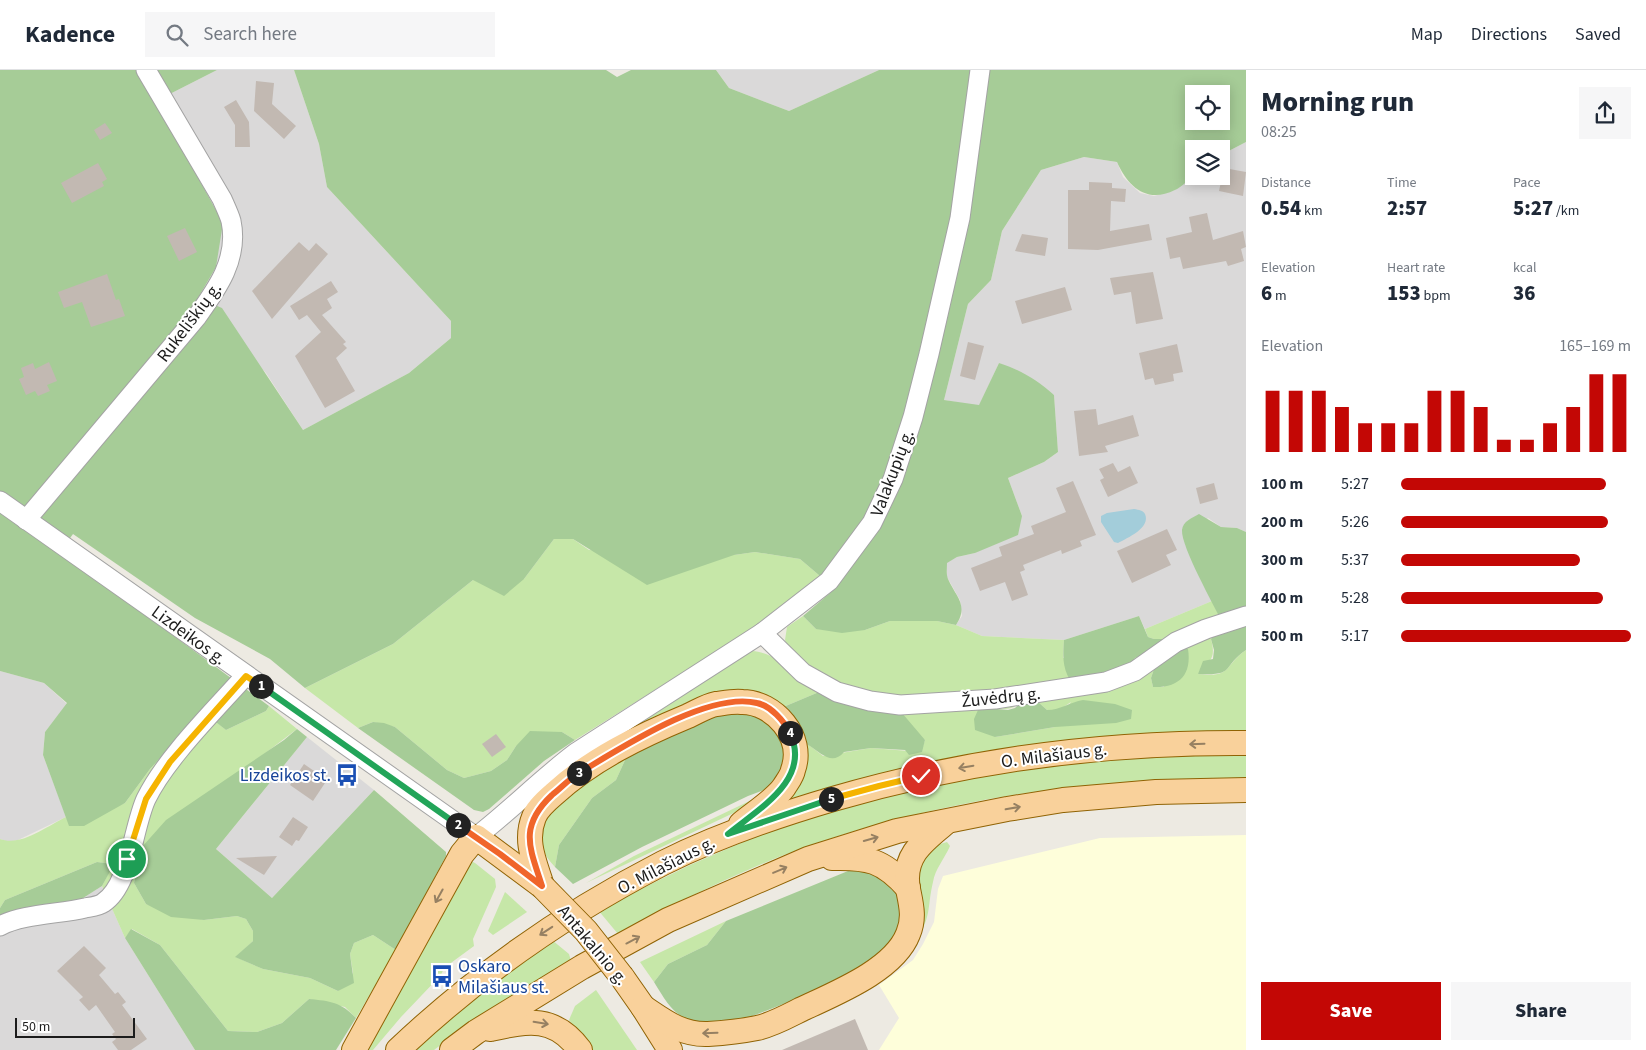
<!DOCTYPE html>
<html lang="en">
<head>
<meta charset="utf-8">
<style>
  :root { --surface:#fff; --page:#f6f6f7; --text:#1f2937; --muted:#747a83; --line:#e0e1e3; --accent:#c30705 }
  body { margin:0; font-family:"Source Sans 3",sans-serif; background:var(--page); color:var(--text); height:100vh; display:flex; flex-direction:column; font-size:19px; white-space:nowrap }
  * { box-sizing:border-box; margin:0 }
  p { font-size:16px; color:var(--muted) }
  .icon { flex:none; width:28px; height:28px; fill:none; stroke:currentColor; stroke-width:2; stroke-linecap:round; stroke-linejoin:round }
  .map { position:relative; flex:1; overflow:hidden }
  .sheet { display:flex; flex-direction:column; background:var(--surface); width:400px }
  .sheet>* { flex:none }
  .fabs { position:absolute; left:1185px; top:15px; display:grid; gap:10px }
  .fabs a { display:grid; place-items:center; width:45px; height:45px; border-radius:0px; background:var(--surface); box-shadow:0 2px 12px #0003; font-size:25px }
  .scale { position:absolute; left:15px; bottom:12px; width:120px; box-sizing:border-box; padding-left:5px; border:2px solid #1c1c1c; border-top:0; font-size:14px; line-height:18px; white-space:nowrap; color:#1c1c1c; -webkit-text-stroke:4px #fff; paint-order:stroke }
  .pin { position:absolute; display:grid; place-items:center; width:42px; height:42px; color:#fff; margin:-21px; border:2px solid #fff; border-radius:50%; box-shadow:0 1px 5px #0007 }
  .km { position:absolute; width:25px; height:25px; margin:-12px; border-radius:50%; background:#222; color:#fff; font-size:14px; line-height:25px; text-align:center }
  .round { display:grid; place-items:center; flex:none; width:52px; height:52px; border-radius:0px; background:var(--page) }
  .overview { display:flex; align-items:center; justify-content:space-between; height:85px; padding:0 15px }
  h1 { font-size:28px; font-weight:800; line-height:38px }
  .metrics { display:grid; grid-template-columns:repeat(3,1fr); gap:8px; height:85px; padding:5px 15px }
  .metrics div { display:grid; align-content:center }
  .metrics b { font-size:21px; font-weight:800 }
  .metrics small { font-size:14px; font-weight:400 }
  .metrics p { font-size:14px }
  .chart { height:140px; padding:10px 15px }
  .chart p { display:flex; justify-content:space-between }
  .chart svg { width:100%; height:90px; margin-top:5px; stroke:var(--accent); stroke-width:6 }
  .primary-button { display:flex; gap:10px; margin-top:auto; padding:10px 15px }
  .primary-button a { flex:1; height:58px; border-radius:0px; background:var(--accent); color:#fff; font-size:20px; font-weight:800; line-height:58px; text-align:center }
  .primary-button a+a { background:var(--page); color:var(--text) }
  ul { padding:0 15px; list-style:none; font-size:16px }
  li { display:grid; grid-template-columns:80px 60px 1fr; align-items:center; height:38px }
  li i { height:12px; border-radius:6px; background:var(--accent) }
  header { display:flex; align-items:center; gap:30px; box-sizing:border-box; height:70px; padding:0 25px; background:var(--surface); border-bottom:1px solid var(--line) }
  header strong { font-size:24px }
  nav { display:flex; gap:28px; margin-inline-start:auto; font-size:18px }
  .search { width:350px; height:45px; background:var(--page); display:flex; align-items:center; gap:12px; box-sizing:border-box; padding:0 18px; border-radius:0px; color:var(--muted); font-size:19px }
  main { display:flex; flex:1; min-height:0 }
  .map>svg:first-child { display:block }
</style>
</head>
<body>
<header>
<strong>Kadence</strong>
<div class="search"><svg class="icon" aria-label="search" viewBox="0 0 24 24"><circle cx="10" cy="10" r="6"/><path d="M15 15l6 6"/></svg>Search here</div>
<nav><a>Map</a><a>Directions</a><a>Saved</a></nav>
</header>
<main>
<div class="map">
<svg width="1246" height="980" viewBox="0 0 1246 980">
  <rect width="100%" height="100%" fill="#edeae2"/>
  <!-- residential -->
  <g fill="#dad9d9">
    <path d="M 217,0 L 294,0 L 319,74 L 327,117 L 451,251 L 451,268 L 409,303 L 303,360 L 266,303 L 198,228 L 216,197 L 156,31 Z"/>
    <path d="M 716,0 L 879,0 L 789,41 L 729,18 Z"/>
    <path d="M 1246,72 L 1246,462 L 1237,458 L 1221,457 L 1208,448 L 1185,474 L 1212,531 L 1145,559 L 1139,546 L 1064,570 L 982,566 L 956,555 L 962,546 L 960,530 L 947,507 L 946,493 L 957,487 L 975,483 L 1022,446 L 1008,408 L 1044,392 L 1058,382 L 1054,325 L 999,293 L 979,336 L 944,330 L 968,234 L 991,210 L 1002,161 L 1041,100 L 1084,87 L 1117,92 L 1123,107 L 1140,123 L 1154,126 L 1175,120 L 1194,105 L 1221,106 L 1221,85 Z"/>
    <path d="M 0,601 L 44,613 L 67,634 L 45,662 L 43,685 L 66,747 L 18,770 L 8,772 L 0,769 Z"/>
    <path d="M 307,667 L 374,720 L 272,828 L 216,779 Z"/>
    <path d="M 102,816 L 125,868 L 195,980 L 0,980 L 0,848 L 80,830 Z"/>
  </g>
  <!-- education -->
  <path fill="#fefeda" d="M 1246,765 L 1246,980 L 879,980 L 899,948 L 879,915 L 913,890 L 923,874 L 934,852 L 938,819 L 943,806 L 1100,768 Z"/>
  <!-- grass -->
  <g fill="#c6e7a8" fill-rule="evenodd">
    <path d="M 554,469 L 573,469 L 589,480 L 734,485 L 755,482 L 800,489 L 820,506 L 770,548 L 575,670 L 562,662 L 516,676 L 507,690 L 491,701 L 464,708 L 447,700 L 395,657 L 373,652 L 358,658 L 305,618 L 393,574 L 473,510 L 524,509 Z"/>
    <path d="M 1212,531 L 1223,554 L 1211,569 C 1216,588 1211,590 1198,604 C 1233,608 1223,596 1246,580 L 1246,663 L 790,732 L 799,713 L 801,672 L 809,675 L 823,686 L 871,678 L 921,682 L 925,670 L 830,614 L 789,581 L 785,570 L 787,557 L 803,546 L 816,559 L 865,560 L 890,551 L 937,551 L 956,555 L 982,566 L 1064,570 L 1063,588 L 1129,596 L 1135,588 L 1147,583 L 1155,596 L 1151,608 L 1153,617 L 1164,617 L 1172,569 L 1154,569 L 1148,567 L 1145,559 ZM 1022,631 L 1037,631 L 1047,640 L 1059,640 L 1071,632 L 1055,657 L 995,667 L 997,638 C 1009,640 1013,639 1022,631 Z"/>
    <path d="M 752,581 C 778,583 799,607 819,622 L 781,638 L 623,663 Z"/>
    <path d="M 269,636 L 297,659 L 142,777 L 134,813 L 146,834 L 204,850 L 237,846 L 246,849 L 253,861 L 253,871 L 236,887 L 263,899 L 310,908 L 338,921 L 353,903 L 350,884 L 354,873 L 373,865 L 396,880 L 356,948 L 345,937 L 309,929 L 282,953 L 257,962 L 228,961 L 160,875 L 132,859 L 125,868 L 102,816 L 113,794 L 97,792 L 5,830 L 0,838 L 0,769 C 21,777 47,756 66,747 L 70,756 L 125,733 L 150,699 L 203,641 L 226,660 L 266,641 Z"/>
    <path d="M 1246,683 L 1246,710 C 1170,711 1095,712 1020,724 C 934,737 837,762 757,796 C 710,816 664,839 618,864 L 598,840 L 690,795 L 750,769 L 796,751 L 947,710 L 1077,689 Z"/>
    <path d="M 626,688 L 616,710 L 592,728 L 559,775 L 555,797 C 538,778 541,775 543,750 L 579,717 Z"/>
    <path d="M 758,727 L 763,729 L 586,813 L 634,786 Z"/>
    <path d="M 947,772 L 950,776 C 945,788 935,799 933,812 C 927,837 932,845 917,869 L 915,796 L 937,775 Z"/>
    <path d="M 465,788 L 475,793 L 495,809 L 496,817 L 473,869 L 474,876 L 444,898 L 441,905 L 401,947 L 373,980 L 366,980 L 428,872 Z"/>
    <path d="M 505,822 L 527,842 L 493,865 L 488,861 Z"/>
    <path d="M 726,851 L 707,875 L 668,894 L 654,912 L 640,892 Z"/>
    <path d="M 552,870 L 569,884 L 571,891 L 528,916 L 455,964 L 434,980 L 410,980 L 464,935 Z"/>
    <path d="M 596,920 L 637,980 L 592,980 L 569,950 L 575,936 Z"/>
  </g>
  <!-- forest -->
  <g fill="#a6cc97" fill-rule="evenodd">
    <path d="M 0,0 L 217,0 L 156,31 L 223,153 L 216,197 L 198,228 L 222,238 L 303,360 L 409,303 L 451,268 L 451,251 L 327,117 L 319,74 L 294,0 L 606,0 L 617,7 L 631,0 L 716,0 L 729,18 L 789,41 L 879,0 L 1246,0 L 1246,72 L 1221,85 L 1221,79 L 1194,79 L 1194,105 C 1188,110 1182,117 1175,120 C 1147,134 1128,117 1117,92 L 1084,87 L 1041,100 L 1002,161 L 991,210 L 968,234 L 944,330 L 979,335 L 999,293 C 1021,300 1037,310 1054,325 L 1058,382 L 1044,392 L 1008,408 L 1022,446 L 1018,465 L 975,483 L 957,487 L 947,493 C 947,498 946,504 948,509 C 956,527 969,535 956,555 L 937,551 L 890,551 L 865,560 L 842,563 L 816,559 L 803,546 L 830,523 L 820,506 L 800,489 L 755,482 L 734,485 L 647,515 L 573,469 L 554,469 L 524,509 L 504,526 L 473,510 L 393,574 L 305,618 L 270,589 L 195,548 L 73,464 L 60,482 L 269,636 L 266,641 L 226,660 L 203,642 L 150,699 L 125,733 L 84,756 L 69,756 L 43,685 L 45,662 L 67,633 L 44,613 L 0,601 ZM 1194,24 L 1221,24 L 1221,51 L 1194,51 Z"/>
    <path d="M 1199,444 L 1221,457 L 1237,458 L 1246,462 L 1246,580 C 1221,597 1236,606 1198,604 L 1203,591 L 1213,589 L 1214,580 L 1211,569 L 1223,554 C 1214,535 1181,477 1182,460 C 1183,451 1192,448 1199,444 Z"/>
    <path d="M 1139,546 L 1148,567 L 1154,569 L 1172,569 L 1188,579 C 1192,605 1179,618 1153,617 L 1151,608 L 1155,596 L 1147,583 L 1135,588 L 1130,596 L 1118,604 L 1070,610 C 1062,597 1063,584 1064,570 Z"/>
    <path d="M 819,622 L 902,643 L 925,670 L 922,682 L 909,685 L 905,680 L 871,678 L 844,682 C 832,696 821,683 810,676 C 807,674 803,673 800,670 C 793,660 787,649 781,638 Z"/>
    <path d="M 1083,630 L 1115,634 L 1132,640 L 1131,649 L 1116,653 L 1055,657 L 995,667 L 975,660 L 974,649 L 978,640 L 987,638 L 1008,640 L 1015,638 L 1022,631 L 1037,631 L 1047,640 C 1061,640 1070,632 1083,630 Z"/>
    <path d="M 734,641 C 742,643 757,644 764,649 C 790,668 786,688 777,715 L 748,726 L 642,777 L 573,814 L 555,797 L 559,775 L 592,728 L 616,710 L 626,688 L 691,653 Z"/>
    <path d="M 373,652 L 384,653 L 395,657 L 447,700 L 464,708 L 491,701 L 507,690 L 516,676 L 530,661 L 562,662 L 575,670 L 544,691 L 489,739 L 483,742 L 474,740 L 358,658 Z"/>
    <path d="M 297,659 L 307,667 L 216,779 L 272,828 L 374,720 L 446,782 L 446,786 L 396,880 L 373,865 L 354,873 L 350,884 L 354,913 L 338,921 L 310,908 L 263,899 L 235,887 L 253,871 L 253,861 L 246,849 L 237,846 L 204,850 L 171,847 L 146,834 L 134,813 L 142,777 L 166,750 L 284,670 Z"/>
    <path d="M 97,792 L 114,794 L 102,816 L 80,830 L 0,848 L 0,838 L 5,830 Z"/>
    <path d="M 869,796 C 876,801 895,813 898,820 C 904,835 903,854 896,868 C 881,894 814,922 786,933 C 766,940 727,959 706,956 C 677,951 668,935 654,912 L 668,894 L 707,875 L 726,851 L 848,801 Z"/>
    <path d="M 131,859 L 160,875 L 228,961 L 257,962 L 282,953 L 309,929 C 330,931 341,932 356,948 L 336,980 L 195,980 L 125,868 Z"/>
  </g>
  <!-- water -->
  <path fill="#a3cdda" d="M 1134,439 C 1139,440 1143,440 1145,444 C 1151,458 1127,468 1118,473 L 1114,472 L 1101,452 L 1101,446 L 1107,443 Z"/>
  <!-- building -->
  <g fill="#c2b9b2">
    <path d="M 256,11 L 274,13 L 272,34 L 296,56 L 284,69 L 254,41 Z"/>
    <path d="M 236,30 L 249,52 L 250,77 L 235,77 L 235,55 L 224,37 Z"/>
    <path d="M 105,53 L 112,63 L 100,70 L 94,60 Z"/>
    <path d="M 98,93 L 107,109 L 102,112 L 104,116 L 72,133 L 61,113 Z"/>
    <path d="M 1224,98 L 1246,102 L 1243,126 L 1219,121 Z"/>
    <path d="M 1089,112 L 1112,113 L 1112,118 L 1126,119 L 1125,132 L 1111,131 L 1110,161 L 1149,154 L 1152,170 L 1098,180 L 1068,179 L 1068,120 L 1089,120 Z"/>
    <path d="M 1207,143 L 1213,170 L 1243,161 L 1246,177 L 1241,179 L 1244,191 L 1228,196 L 1226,191 L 1183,199 L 1180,187 L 1170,189 L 1166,168 L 1192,162 L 1189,147 Z"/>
    <path d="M 185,158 L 197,182 L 179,191 L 167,166 Z"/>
    <path d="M 1022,164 L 1048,168 L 1045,186 L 1015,181 Z"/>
    <path d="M 299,172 L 309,181 L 316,173 L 328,184 L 272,249 L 252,221 Z"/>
    <path d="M 1153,202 L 1163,249 L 1136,254 L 1131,222 L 1114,225 L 1110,208 Z"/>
    <path d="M 107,204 L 116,230 L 119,229 L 125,246 L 91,257 L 82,232 L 64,238 L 58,222 Z"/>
    <path d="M 331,211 L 338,222 L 327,229 L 332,238 L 322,245 L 346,272 L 343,274 L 347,278 L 336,288 L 355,321 L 325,338 L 295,286 L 321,262 L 307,245 L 299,250 L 290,236 Z"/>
    <path d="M 1065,217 L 1072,240 L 1022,254 L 1015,231 Z"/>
    <path d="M 968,272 L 984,276 L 975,310 L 960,306 Z"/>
    <path d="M 1177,274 L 1183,302 L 1173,304 L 1174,311 L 1155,315 L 1153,308 L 1145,310 L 1139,283 Z"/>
    <path d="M 49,292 L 57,311 L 47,315 L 50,321 L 38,326 L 35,321 L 26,325 L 19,309 L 24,307 L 21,298 L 33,293 L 35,299 Z"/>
    <path d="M 1096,339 L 1098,355 L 1133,345 L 1139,366 L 1105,376 L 1108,382 L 1079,386 L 1074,341 Z"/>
    <path d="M 1113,393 L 1118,402 L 1130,396 L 1138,413 L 1108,427 L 1100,410 L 1104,408 L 1099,399 Z"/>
    <path d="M 1073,411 L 1096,465 L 1080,471 L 1082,476 L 1062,484 L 1061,480 L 1023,495 L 1025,500 L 1020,502 L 1028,525 L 1012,531 L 1005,512 L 980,521 L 971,498 L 1002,486 L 999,477 L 1034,464 L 1031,456 L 1066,442 L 1056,418 Z"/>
    <path d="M 1214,413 L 1218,429 L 1200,434 L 1196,418 Z"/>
    <path d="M 1167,459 L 1177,480 L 1166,485 L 1171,495 L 1132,513 L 1117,481 Z"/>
    <path d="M 496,664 L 506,677 L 492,687 L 482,674 Z"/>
    <path d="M 304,694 L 327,710 L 313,731 L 290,715 Z"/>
    <path d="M 293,747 L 308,757 L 299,771 L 296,770 L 292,776 L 279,767 Z"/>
    <path d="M 277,786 L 264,805 L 236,788 Z"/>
    <path d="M 84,876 L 106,898 L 99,905 L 115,924 L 118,922 L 126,932 L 122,935 L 147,969 L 131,980 L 118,980 L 112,972 L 116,969 L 112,964 L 115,962 L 96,935 L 89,941 L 79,930 L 83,927 L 57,901 Z"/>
    <path d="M 855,949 L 868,980 L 782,980 Z"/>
  </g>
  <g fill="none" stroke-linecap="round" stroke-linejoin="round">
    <defs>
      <g id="minor">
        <path d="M 0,431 L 476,767 C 511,740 542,708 577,682 L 762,563 L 829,511 L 872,453 L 893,409 L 913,347 L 929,284 L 960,148 L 980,0"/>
        <path d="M 26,450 L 196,248 C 217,219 239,189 231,151 C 229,144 225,136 222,129 L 146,0"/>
        <path d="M 762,563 L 803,603 L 837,622 L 870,631 L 900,635 L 995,629 L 1106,612 L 1135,601 L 1176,572 L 1206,559 L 1246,546"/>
        <path d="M 0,856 C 22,844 60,844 85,838 C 90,837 99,836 103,833 C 130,816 133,757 146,729 C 166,688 215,640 246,605"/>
      </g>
      <g id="major">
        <path d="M 832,788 C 868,787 883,790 908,818"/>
        <path d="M 542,816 C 535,793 524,771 534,747 C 537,739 547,730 554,724 C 592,689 640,666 688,646 C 697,642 706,636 716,634 C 724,633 734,631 742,632 C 774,632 805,667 793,700 C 792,706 787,712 784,717 C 776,729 753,744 741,754"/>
        <path d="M 622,907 L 643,937 L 670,980"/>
        <path d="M 643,937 C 664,951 681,965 708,964 C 724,963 742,961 757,958 C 772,955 788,946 802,939 C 836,923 894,900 908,864 C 915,848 911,834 908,819 C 902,787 922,772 944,754"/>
        <path d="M 490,959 C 528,951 554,945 580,980"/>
        <path d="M 354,980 L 462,784 L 476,767 L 542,816"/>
        <path d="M 398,980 C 477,905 566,843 663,793 C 717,766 775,746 833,729 C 967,690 1106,672 1246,673"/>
        <path d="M 452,980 L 476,962 L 582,897 L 668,850 L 808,789 L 897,761 L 1007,739 L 1063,730 L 1156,722 L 1246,720"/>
      </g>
    </defs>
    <!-- minor casing -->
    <use href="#minor" stroke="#a3a3a3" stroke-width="21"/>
    <!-- major casing -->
    <use href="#major" stroke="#906304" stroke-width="26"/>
    <!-- minor -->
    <use href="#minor" stroke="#fff" stroke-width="19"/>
    <!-- major -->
    <use href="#major" stroke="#f9d19b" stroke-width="24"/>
    <defs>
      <path id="major-bridge" d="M 542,816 L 586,861 L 622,907"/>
    </defs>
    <!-- major-bridge casing -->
    <use href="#major-bridge" stroke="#906304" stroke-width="26" stroke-linecap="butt"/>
    <!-- major-bridge -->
    <use href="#major-bridge" stroke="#f9d19b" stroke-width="24"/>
  </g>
  <!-- one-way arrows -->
  <defs><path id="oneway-shaft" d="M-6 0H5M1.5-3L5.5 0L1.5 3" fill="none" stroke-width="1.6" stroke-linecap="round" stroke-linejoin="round" transform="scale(1.25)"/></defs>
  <g stroke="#968062">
    <use href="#oneway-shaft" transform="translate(1197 674) rotate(178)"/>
    <use href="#oneway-shaft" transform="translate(966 697) rotate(170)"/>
    <use href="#oneway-shaft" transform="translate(1013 738) rotate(-10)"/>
    <use href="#oneway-shaft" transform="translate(871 769) rotate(-16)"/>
    <use href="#oneway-shaft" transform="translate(780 800) rotate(-23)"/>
    <use href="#oneway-shaft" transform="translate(439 826) rotate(119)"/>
    <use href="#oneway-shaft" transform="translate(546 861) rotate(147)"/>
    <use href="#oneway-shaft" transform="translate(633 870) rotate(-28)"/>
    <use href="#oneway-shaft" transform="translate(541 953) rotate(9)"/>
    <use href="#oneway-shaft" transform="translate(710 963) rotate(178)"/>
  </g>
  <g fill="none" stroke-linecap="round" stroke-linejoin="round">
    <defs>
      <path id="split-1" d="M 127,789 L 146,729 L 170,692 L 246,606 L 261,616"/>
      <path id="split-2" d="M 261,616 L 458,755"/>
      <path id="split-3" d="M 458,755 L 500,784 L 542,816 C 530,778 518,757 552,725 C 561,718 569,709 579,703"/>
      <path id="split-4" d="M 579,703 C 621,678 708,621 757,633 C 771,636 784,651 790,663"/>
      <path id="split-5" d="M 790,663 C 812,710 758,739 728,764 L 831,729"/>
      <path id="split-6" d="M 831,729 L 879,716 L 921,706"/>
    </defs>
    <!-- split-1 casing -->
    <use href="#split-1" stroke="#fff" stroke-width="10"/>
    <!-- split-2 casing -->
    <use href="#split-2" stroke="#fff" stroke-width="10"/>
    <!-- split-3 casing -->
    <use href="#split-3" stroke="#fff" stroke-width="10"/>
    <!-- split-4 casing -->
    <use href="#split-4" stroke="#fff" stroke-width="10"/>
    <!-- split-5 casing -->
    <use href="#split-5" stroke="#fff" stroke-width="10"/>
    <!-- split-6 casing -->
    <use href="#split-6" stroke="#fff" stroke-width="10"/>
    <!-- split-1 -->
    <use href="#split-1" stroke="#f5b400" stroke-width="6"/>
    <!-- split-2 -->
    <use href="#split-2" stroke="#22a559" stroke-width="6"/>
    <!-- split-3 -->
    <use href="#split-3" stroke="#f0652b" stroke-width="6"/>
    <!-- split-4 -->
    <use href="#split-4" stroke="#f0652b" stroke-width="6"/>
    <!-- split-5 -->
    <use href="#split-5" stroke="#22a559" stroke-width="6"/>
    <!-- split-6 -->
    <use href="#split-6" stroke="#f5b400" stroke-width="6"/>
  </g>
  <!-- icons -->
  <defs>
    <symbol id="bus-bare" viewBox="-9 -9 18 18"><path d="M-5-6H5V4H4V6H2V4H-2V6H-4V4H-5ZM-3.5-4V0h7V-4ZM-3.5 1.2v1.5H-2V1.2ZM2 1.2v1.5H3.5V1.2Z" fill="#1a4fb4" stroke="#fff" stroke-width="2.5" paint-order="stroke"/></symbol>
  </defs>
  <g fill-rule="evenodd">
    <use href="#bus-bare" x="331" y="689" width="32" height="32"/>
    <use href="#bus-bare" x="426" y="890" width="32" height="32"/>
  </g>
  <g text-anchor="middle" stroke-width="4" stroke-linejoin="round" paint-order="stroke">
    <!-- street labels -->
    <g font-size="18" fill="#1c1c1c" stroke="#fff">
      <text transform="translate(189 252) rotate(-53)" y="6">Rukeliškių g.</text>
      <text transform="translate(892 403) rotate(-69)" y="6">Valakupių g.</text>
      <text transform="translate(189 565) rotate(36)" y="6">Lizdeikos g.</text>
      <text transform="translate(1001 627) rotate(-6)" y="6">Žuvėdrų g.</text>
      <text transform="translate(1054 685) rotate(-7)" y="6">O. Milašiaus g.</text>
      <text transform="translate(666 795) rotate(-27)" y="6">O. Milašiaus g.</text>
      <text transform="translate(593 875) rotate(50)" y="6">Antakalnio g.</text>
    </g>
    <!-- transit labels -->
    <g font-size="18" fill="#164399" stroke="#fff" text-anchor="end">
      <text x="331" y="711">Lizdeikos st.</text>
      <text x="458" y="902" text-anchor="start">Oskaro<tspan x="458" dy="21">Milašiaus st.</tspan></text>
    </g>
  </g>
</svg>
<div class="fabs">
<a><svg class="icon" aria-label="locate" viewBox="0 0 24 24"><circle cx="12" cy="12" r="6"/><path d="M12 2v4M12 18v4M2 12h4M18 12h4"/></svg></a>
<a><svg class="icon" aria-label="layers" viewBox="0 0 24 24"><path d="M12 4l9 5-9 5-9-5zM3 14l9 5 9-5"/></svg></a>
</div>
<div class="scale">50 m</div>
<div class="pin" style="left:127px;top:789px;background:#1e9e55"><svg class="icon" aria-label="arrive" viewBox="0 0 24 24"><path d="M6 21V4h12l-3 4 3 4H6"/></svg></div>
<div class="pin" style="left:921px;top:706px;background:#d93025"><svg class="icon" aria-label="check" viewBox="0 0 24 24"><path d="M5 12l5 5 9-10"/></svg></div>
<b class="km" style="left:261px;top:616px">1</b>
<b class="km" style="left:458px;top:755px">2</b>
<b class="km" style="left:579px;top:703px">3</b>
<b class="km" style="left:790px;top:663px">4</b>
<b class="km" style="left:831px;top:729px">5</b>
</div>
<section class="sheet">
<div class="overview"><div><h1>Morning run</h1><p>08:25</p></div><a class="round"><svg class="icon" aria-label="share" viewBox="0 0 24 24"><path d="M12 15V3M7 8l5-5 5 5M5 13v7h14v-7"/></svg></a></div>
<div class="metrics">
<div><p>Distance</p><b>0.54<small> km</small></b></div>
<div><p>Time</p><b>2:57</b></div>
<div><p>Pace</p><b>5:27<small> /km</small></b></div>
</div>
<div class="metrics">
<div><p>Elevation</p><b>6<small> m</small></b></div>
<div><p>Heart rate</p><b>153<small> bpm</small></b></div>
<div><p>kcal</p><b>36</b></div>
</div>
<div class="chart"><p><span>Elevation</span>165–169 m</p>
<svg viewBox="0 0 160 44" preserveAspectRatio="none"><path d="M5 44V14M15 44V14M25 44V14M35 44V22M45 44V30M55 44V30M65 44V30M75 44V14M85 44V14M95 44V22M105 44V38M115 44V38M125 44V30M135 44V22M145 44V6M155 44V6"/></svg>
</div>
<ul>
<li><b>100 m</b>5:27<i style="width:89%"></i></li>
<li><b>200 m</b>5:26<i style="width:90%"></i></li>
<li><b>300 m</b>5:37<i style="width:78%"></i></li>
<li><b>400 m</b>5:28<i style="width:88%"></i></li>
<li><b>500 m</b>5:17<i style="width:100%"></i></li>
</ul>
<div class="primary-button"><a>Save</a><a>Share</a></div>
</section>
</main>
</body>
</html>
